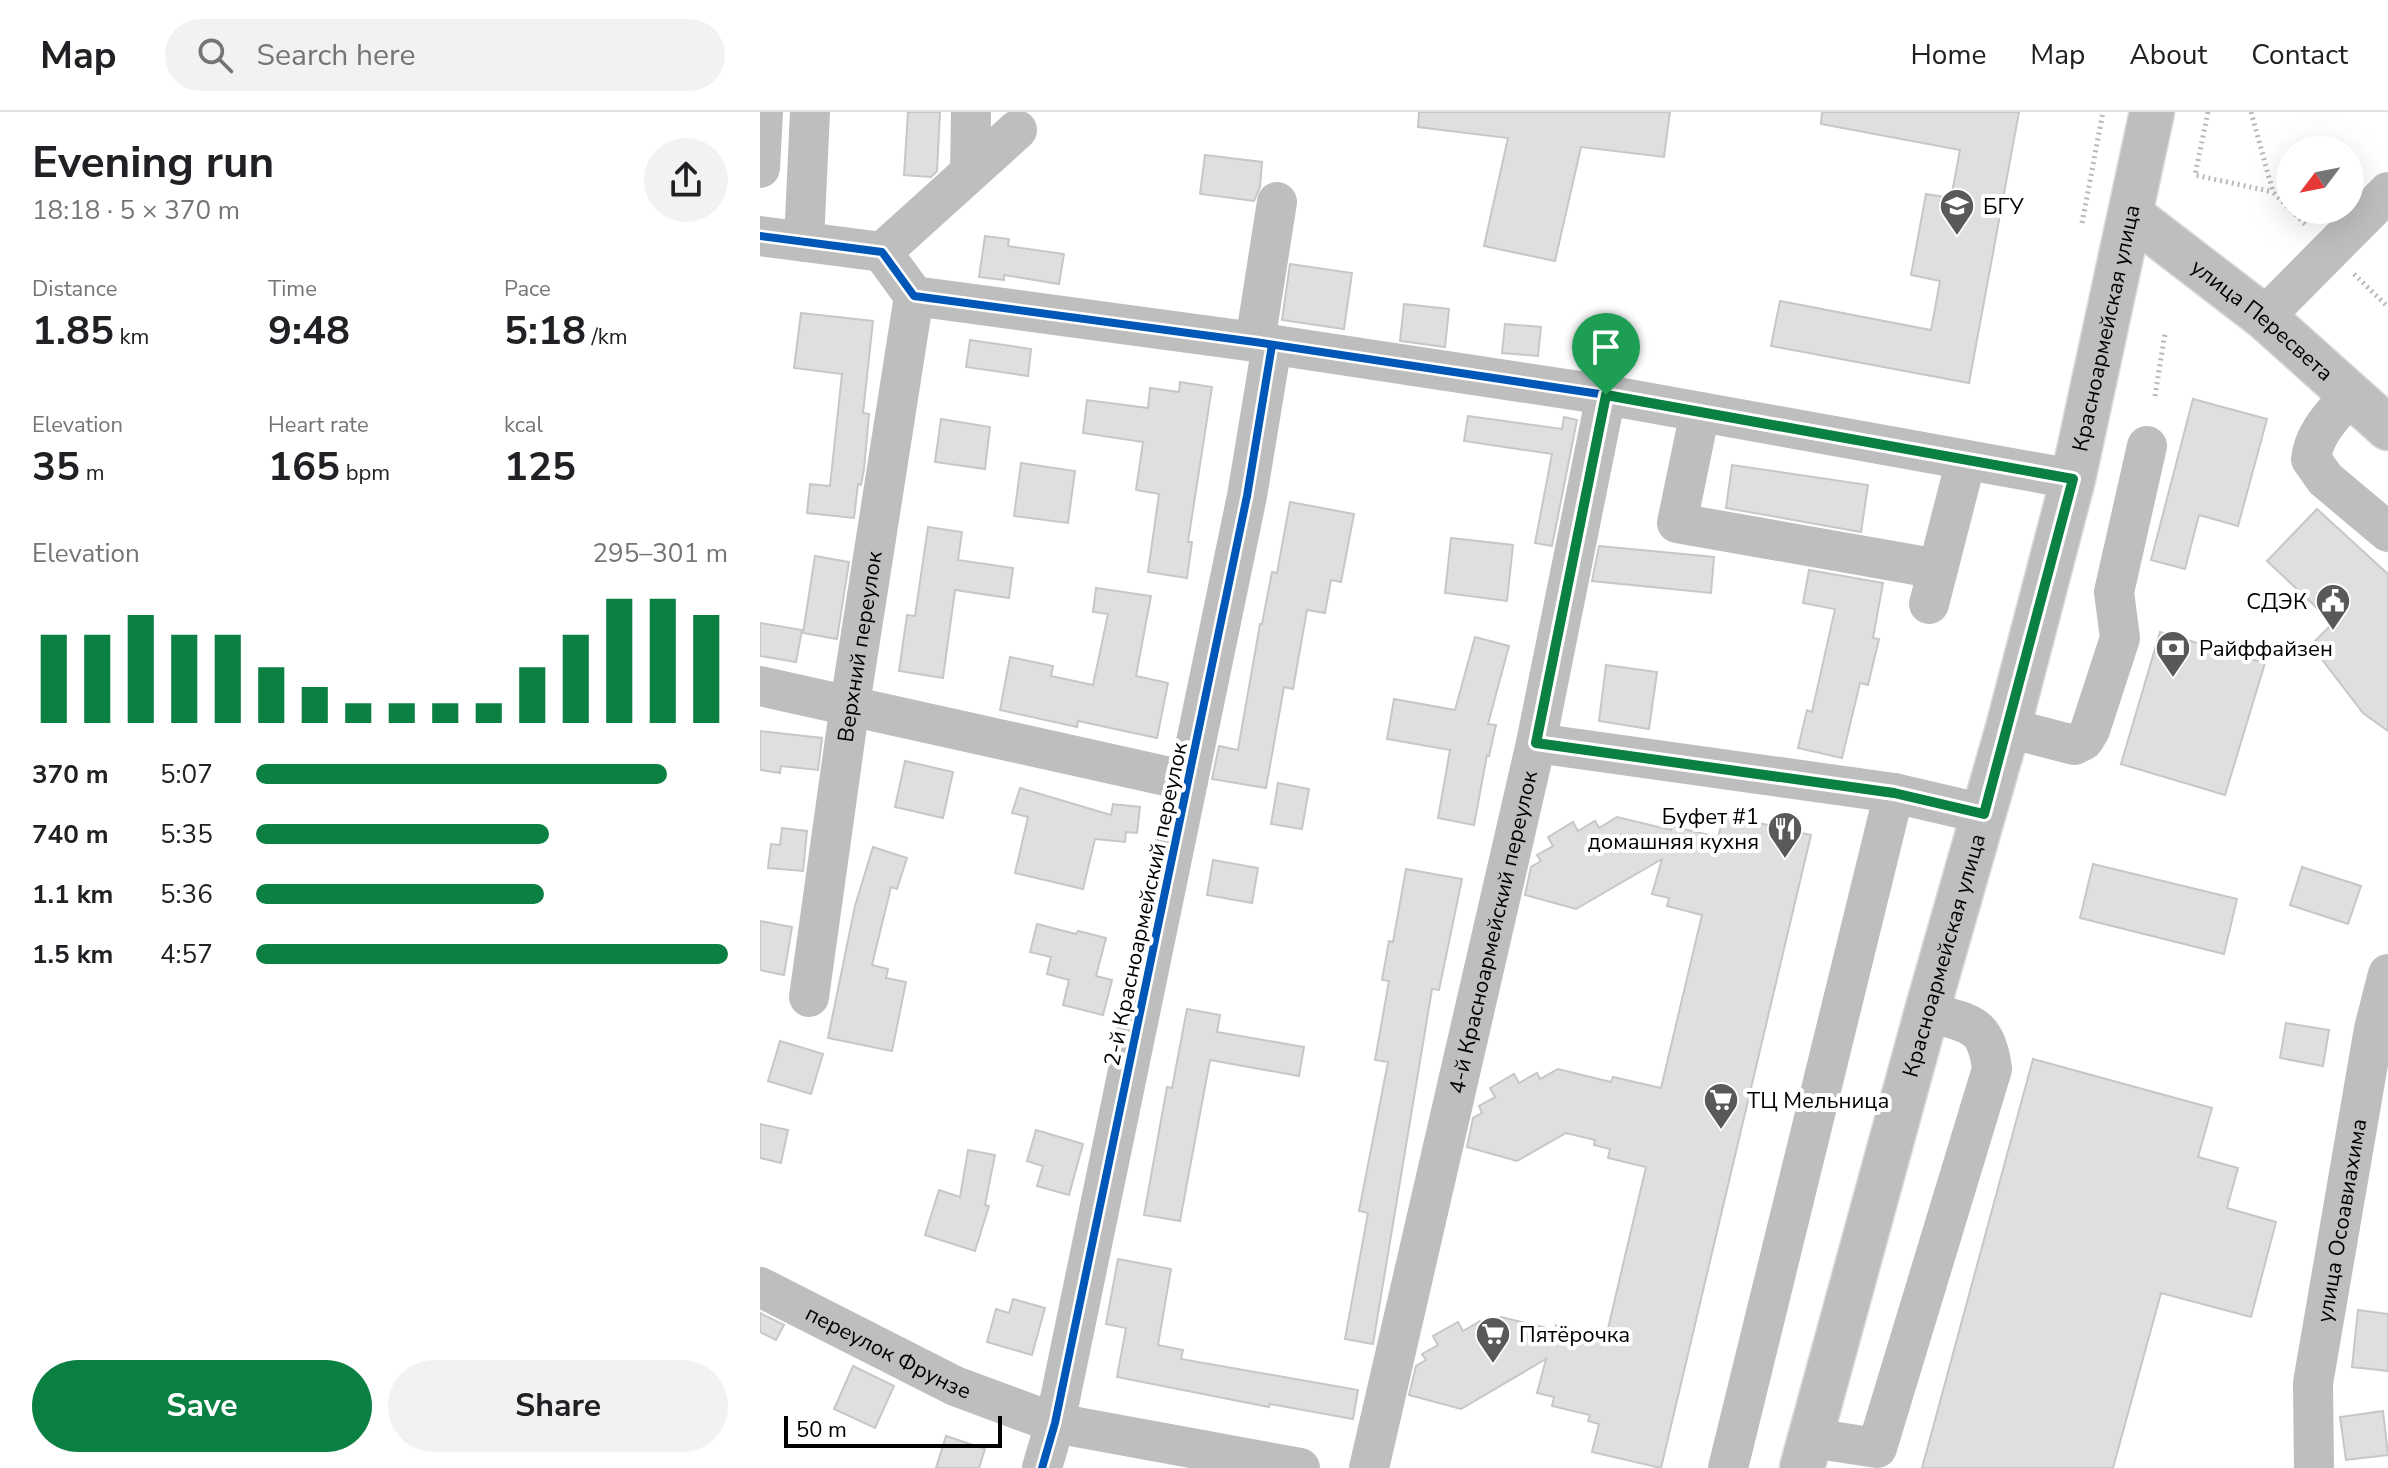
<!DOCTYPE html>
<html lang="en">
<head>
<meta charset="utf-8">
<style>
  :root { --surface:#fff; --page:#f2f2f2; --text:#202124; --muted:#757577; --line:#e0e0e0; --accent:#0b8043 }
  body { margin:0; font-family:"Nunito Sans",sans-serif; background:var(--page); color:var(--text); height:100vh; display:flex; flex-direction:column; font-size:30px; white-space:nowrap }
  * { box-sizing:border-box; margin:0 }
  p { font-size:26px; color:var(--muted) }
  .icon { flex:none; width:44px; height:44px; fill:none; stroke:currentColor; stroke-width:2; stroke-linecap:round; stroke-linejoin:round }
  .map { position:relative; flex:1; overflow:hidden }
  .drawer { display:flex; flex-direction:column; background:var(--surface); width:760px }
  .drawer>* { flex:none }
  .needle { width:52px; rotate:238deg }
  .buttons { position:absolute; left:1516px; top:24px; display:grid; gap:16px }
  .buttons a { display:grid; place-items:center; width:88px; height:88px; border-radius:50%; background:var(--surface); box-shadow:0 8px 32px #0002; font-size:40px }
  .scale { position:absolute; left:24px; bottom:20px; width:218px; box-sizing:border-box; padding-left:8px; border:4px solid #000; border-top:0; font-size:22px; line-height:28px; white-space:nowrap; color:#000; -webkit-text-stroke:6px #fff; paint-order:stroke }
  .pin { position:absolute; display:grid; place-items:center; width:68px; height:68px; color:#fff; margin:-82px -34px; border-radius:50% 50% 50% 0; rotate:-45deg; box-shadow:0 0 8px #0007 }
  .pin .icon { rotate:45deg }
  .round { display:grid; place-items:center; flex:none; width:84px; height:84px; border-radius:42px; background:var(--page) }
  .overview { display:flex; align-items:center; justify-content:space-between; height:136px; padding:0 32px }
  h1 { font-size:44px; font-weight:700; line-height:60px }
  .stats { display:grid; grid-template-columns:repeat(3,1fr); gap:12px; height:136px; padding:8px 32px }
  .stats div { display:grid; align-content:center }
  .stats b { font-size:40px; font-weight:700 }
  .stats small { font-size:22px; font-weight:400 }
  .stats p { font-size:22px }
  .chart { height:224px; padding:16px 32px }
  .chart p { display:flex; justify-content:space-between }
  .chart svg { width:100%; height:144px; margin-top:8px; stroke:var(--accent); stroke-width:6 }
  .action { display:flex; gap:16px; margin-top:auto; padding:16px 32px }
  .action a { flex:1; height:92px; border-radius:48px; background:var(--accent); color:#fff; font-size:32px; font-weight:700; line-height:92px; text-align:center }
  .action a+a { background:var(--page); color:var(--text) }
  ul { padding:0 32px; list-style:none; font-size:26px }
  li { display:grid; grid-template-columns:128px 96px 1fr; align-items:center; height:60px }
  li i { height:20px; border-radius:10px; background:var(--accent) }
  header { display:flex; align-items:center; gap:48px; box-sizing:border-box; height:112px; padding:0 40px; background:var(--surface); border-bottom:2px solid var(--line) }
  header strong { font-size:38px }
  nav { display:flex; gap:44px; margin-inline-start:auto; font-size:28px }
  .search { width:560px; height:72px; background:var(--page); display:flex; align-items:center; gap:20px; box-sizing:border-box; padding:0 28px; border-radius:44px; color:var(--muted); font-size:30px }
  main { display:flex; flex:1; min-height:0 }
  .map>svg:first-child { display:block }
</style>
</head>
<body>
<header>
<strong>Map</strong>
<div class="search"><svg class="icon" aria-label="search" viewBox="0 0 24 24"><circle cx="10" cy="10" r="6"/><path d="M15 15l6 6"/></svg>Search here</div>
<nav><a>Home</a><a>Map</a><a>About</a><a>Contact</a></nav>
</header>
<main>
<section class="drawer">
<div class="overview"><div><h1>Evening run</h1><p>18:18 · 5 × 370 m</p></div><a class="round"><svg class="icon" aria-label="share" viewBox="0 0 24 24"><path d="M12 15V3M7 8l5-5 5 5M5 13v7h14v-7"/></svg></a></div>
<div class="stats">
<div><p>Distance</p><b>1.85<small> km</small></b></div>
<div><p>Time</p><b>9:48</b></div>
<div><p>Pace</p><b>5:18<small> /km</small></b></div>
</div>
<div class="stats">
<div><p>Elevation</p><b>35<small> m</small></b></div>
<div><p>Heart rate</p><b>165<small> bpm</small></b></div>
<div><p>kcal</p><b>125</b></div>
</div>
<div class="chart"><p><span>Elevation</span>295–301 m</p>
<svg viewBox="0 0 160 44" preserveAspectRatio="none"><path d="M5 44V17M15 44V17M25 44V11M35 44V17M45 44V17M55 44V27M65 44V33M75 44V38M85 44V38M95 44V38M105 44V38M115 44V27M125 44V17M135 44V6M145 44V6M155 44V11"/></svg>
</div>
<ul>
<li><b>370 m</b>5:07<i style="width:87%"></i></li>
<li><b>740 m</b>5:35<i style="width:62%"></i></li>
<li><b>1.1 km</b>5:36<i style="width:61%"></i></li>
<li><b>1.5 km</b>4:57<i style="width:100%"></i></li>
</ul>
<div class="action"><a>Save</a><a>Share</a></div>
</section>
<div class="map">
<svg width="1628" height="1356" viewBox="0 0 1628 1356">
  <rect width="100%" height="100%" fill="#fff"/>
  <!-- building -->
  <g fill="#dfdfdf" stroke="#c7c7c7" stroke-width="2">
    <path d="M 148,0 L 180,0 L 177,59 L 171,65 L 144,63 Z"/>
    <path d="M 659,0 L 910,0 L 904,45 L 821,35 L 795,149 L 724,134 L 748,26 L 658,15 Z"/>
    <path d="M 1062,0 L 1259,0 L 1209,271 L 1011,234 L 1020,189 L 1171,218 L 1180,169 L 1151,163 L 1166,82 L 1191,86 L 1200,38 L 1061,12 Z"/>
    <path d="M 445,43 L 502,50 L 500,75 L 494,89 L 440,82 Z"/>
    <path d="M 225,124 L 249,127 L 248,134 L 304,142 L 299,172 L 244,163 L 244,168 L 219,165 Z"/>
    <path d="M 530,152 L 592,161 L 584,217 L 522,208 Z"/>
    <path d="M 644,192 L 689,197 L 685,235 L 640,229 Z"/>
    <path d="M 41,201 L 113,209 L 103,301 L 109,302 L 104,357 L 101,373 L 98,372 L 94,406 L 47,401 L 50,372 L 70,374 L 82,262 L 34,256 Z"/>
    <path d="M 745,212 L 781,215 L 778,244 L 742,241 Z"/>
    <path d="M 210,228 L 271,237 L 268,264 L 206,255 Z"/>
    <path d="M 420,270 L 452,275 L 428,430 L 432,430 L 427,466 L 388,460 L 399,382 L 376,378 L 383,330 L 323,321 L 327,288 L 388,296 L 390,276 L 419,280 Z"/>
    <path d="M 1433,287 L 1507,307 L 1478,414 L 1439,403 L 1425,457 L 1391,448 Z"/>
    <path d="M 708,304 L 802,317 L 804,305 L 817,308 L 792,434 L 775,431 L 792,342 L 704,329 Z"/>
    <path d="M 181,307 L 230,315 L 225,357 L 175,350 Z"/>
    <path d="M 261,351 L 315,359 L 308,411 L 254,404 Z"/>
    <path d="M 972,353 L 1108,373 L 1101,420 L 966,396 Z"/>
    <path d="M 530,390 L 594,402 L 581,470 L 571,468 L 565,501 L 547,498 L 533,577 L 524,575 L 506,676 L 452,667 L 459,634 L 478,638 L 500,512 L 502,512 L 512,460 L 517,461 Z"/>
    <path d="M 1557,397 L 1628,462 L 1628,619 L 1603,601 L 1551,533 L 1573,511 L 1507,449 Z"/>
    <path d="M 168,415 L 202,420 L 198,448 L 253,456 L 249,486 L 195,478 L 183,566 L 139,559 L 147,503 L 155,504 Z"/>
    <path d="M 691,426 L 753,433 L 747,489 L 685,481 Z"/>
    <path d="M 839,434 L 954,445 L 951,481 L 832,469 Z"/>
    <path d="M 55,444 L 89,450 L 77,527 L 43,521 Z"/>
    <path d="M 1049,458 L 1123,471 L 1113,526 L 1119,527 L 1108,573 L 1100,571 L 1082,646 L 1038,636 L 1047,598 L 1052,600 L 1075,497 L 1043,491 Z"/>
    <path d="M 336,476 L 391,484 L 376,564 L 408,571 L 397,626 L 318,609 L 317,615 L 240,598 L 250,545 L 293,554 L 291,564 L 333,573 L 348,502 L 333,500 Z"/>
    <path d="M 0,511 L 42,518 L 36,550 L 0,544 Z"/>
    <path d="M 1400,520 L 1505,551 L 1465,683 L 1361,652 Z"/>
    <path d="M 715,525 L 749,534 L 728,612 L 736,613 L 729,644 L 727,643 L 714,713 L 678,706 L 690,638 L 627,627 L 634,587 L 695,598 Z"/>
    <path d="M 846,553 L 897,560 L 889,617 L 839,609 Z"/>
    <path d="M 0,619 L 62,626 L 58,658 L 21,654 L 20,661 L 0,658 Z"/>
    <path d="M 145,649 L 193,660 L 183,706 L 135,695 Z"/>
    <path d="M 518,671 L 549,677 L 542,717 L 511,712 Z"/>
    <path d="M 260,676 L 351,703 L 353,692 L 380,695 L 377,721 L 366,720 L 365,730 L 335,727 L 323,777 L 255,761 L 268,705 L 252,701 Z"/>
    <path d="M 964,703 L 1051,723 L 901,1356 L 832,1340 L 839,1312 L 828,1309 L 830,1303 L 792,1294 L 794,1285 L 777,1281 L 786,1247 L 701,1297 L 649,1283 L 656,1254 L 666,1248 L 662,1242 L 678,1233 L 673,1224 L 698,1210 L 703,1219 L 720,1209 L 724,1215 L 741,1205 L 795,1218 L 796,1213 L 846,1225 L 886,1055 L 848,1046 L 850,1037 L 834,1033 L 835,1028 L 806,1021 L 757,1049 L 707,1035 L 713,1006 L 722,1001 L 719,994 L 735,985 L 730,976 L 754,962 L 759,971 L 777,961 L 780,967 L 798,957 L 851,970 L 853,965 L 901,976 L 942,803 L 907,794 L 909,786 L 892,782 L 902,747 L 816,797 L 765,783 L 771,755 L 781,749 L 777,743 L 793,734 L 788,725 L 813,710 L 818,719 L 835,709 L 839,716 L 857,705 L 911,718 L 911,714 L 958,725 Z"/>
    <path d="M 22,716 L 47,719 L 43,759 L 8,756 L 11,732 L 20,733 Z"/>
    <path d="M 113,735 L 147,746 L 137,777 L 131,775 L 112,853 L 128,857 L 126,866 L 146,870 L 132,939 L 68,926 L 95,794 Z"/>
    <path d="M 453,748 L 498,756 L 492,791 L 447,783 Z"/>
    <path d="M 1333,752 L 1477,787 L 1464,842 L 1320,806 Z"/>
    <path d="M 1542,755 L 1601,774 L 1588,812 L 1530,793 Z"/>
    <path d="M 646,757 L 702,767 L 679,878 L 672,877 L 613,1232 L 585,1227 L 608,1101 L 599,1099 L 628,950 L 615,948 L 629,869 L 622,868 L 629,829 L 633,830 Z"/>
    <path d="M 0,809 L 32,815 L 24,863 L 0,858 Z"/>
    <path d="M 277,812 L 316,822 L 318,819 L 346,826 L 336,864 L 352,868 L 343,903 L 303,893 L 309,868 L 287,862 L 291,845 L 270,840 Z"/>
    <path d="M 427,897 L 460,903 L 457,920 L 544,935 L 539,964 L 450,948 L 420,1109 L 384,1103 L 407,975 L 412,976 Z"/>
    <path d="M 1526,911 L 1569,918 L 1563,954 L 1520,946 Z"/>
    <path d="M 20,929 L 63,942 L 51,982 L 8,969 Z"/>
    <path d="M 1273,947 L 1452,996 L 1438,1045 L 1478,1056 L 1467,1096 L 1516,1110 L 1491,1205 L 1401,1181 L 1353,1356 L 1162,1356 Z"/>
    <path d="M 0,1012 L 28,1018 L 21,1051 L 0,1046 Z"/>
    <path d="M 276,1018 L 323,1032 L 309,1083 L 277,1074 L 283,1054 L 267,1049 Z"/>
    <path d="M 208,1038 L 235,1043 L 225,1093 L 229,1094 L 215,1139 L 165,1123 L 179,1078 L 200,1085 Z"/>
    <path d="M 358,1147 L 411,1157 L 398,1233 L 423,1238 L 421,1247 L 598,1278 L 593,1307 L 510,1292 L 509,1295 L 357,1265 L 366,1216 L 346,1212 Z"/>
    <path d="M 253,1187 L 285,1196 L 272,1243 L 227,1230 L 236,1197 L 249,1201 Z"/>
    <path d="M 1598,1198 L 1628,1202 L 1628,1259 L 1592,1255 Z"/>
    <path d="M 0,1201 L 24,1213 L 16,1228 L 0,1220 Z"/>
    <path d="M 93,1254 L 134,1274 L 115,1316 L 74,1297 Z"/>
    <path d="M 1623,1299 L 1628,1343 L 1586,1348 L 1580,1305 Z"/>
    <path d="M 186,1324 L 225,1337 L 219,1356 L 176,1356 Z"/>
  </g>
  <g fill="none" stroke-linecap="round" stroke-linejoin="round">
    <defs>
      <g id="major">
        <path id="s5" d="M 1371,103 L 1504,205 L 1628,316"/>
        <path id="s6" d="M 1042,1356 L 1167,899 L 1248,616 L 1313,367 L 1392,0"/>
      </g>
    </defs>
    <!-- major casing -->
    <use href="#major" stroke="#dbdbdb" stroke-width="47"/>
    <!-- path -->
    <g stroke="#b9b9b9" stroke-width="5" stroke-dasharray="2 4" stroke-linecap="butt">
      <path d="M 1448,0 L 1435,63 L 1513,80"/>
      <path d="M 1491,0 L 1513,80 L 1530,97"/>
      <path d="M 1531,98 L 1548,115"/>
      <path d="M 1322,111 L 1343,0"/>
      <path d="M 1594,162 L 1628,195"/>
      <path d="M 1395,284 L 1405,221"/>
    </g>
    <!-- minor -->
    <g stroke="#bebebe" stroke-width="40">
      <path d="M 0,56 L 3,0"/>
      <path d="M 210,60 L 211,0"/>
      <path d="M 0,124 L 122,140 L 154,184 L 495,230 L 846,283 L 1313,367"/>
      <path d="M 44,130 L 50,0"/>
      <path d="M 122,140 L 257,18"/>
      <path d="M 1504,205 L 1628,80"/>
      <path d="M 495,230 L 517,90"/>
      <path d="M 1591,282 C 1574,302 1554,320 1551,347 L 1565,367 L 1628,420"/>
      <path d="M 940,300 L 917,411 L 1178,457"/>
      <path d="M 1169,492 L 1206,348"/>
      <path d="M 0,574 L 428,669"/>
      <path d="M 1248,616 L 1314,633 L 1324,628 L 1330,618 L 1360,526 L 1354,480 L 1387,334"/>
      <path d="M 776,631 L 1134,681 L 1224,702"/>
      <path id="s1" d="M 49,885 L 90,592 L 154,184"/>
      <path id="s2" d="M 0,1175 L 195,1274 L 295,1311 L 540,1356"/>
      <path d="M 1051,1326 L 1117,1336 L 1232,957 C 1226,908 1208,913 1167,899"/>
      <path d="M 282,1356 L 295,1311 L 487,384 L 512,233"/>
      <path id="s3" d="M 609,1356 L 776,631 L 846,283"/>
      <path d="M 968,1356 L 1134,681"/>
      <path id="s4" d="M 1554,1356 L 1553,1271 L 1614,917 L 1628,862"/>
    </g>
    <!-- major -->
    <use href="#major" stroke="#bebebe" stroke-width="44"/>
    <defs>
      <g id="cycleway">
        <path d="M 0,124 L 122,140 L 154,184 L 495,230 L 846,283 L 1313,367"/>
        <path d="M 282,1356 L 295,1311 L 487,384 L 512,233"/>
      </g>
    </defs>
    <!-- cycleway casing -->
    <use href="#cycleway" stroke="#fff" stroke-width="13"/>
    <!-- cycleway -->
    <use href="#cycleway" stroke="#0057b8" stroke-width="8"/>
  </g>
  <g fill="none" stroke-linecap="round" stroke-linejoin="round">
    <defs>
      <path id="route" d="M 846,283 L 1313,367 L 1224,702 L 1134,681 L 776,631 Z"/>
    </defs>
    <!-- route casing -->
    <use href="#route" stroke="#fff" stroke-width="16"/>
    <!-- route -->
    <use href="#route" stroke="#0b8043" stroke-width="10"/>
  </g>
  <!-- icons -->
  <defs>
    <symbol id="university-pin" viewBox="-11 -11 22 30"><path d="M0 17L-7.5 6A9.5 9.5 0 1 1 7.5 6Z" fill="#595959" stroke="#fff"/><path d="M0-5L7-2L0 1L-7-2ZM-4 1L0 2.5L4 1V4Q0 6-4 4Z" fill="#fff"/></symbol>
    <symbol id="civic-pin" viewBox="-11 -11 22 30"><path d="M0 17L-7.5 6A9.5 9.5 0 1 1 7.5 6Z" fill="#595959" stroke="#fff"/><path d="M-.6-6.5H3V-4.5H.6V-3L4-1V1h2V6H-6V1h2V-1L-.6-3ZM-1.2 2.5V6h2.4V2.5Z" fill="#fff"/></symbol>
    <symbol id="bank-pin" viewBox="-11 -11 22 30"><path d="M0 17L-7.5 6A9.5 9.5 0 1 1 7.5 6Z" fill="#595959" stroke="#fff"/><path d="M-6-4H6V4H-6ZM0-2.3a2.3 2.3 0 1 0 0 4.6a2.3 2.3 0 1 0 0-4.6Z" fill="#fff"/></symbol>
    <symbol id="restaurant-pin" viewBox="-11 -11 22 30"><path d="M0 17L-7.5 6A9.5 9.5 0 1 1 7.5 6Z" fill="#595959" stroke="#fff"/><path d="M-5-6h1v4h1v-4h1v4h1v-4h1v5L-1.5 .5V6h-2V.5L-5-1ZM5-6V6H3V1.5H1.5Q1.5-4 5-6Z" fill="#fff"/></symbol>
    <symbol id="supermarket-pin" viewBox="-11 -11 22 30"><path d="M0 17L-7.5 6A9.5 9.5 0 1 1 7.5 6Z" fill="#595959" stroke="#fff"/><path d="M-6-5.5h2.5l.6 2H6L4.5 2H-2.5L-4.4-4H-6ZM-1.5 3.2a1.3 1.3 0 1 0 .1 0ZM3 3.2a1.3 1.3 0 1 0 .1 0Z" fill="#fff"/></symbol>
  </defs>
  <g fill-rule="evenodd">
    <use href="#university-pin" x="1177" y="74" width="40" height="54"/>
    <use href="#civic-pin" x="1553" y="469" width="40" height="54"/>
    <use href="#bank-pin" x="1393" y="516" width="40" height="54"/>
    <use href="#restaurant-pin" x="1005" y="697" width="40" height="54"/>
    <use href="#supermarket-pin" x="941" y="968" width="40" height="54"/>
    <use href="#supermarket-pin" x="713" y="1202" width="40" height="54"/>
  </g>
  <g text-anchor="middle" stroke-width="8" stroke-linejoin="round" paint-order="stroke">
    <!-- poi labels -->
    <g font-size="22" fill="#000" stroke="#fff" text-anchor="start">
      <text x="1223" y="102">БГУ</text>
      <text x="1547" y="497" text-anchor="end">СДЭК</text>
      <text x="1439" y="544">Райффайзен</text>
      <text x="999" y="712" text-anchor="end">Буфет #1<tspan x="999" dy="25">домашняя кухня</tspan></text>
      <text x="987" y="996">ТЦ Мельница</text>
      <text x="759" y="1230">Пятёрочка</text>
    </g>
    <!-- street labels -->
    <g font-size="22" fill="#000" stroke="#fff">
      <text dy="8" stroke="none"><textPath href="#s5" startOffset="168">улица Пересвета</textPath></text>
      <text dy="8" stroke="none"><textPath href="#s6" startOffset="1180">Красноармейская улица</textPath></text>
      <text dy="8" stroke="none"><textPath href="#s1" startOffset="354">Верхний переулок</textPath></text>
      <text transform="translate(385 792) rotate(-78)" y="8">2-й Красноармейский переулок</text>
      <text dy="8" stroke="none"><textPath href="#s3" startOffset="550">4-й Красноармейский переулок</textPath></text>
      <text dy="8" stroke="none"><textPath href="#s6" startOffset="532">Красноармейская улица</textPath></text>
      <text dy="8" stroke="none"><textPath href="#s4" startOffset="250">улица Осоавиахима</textPath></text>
      <text dy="8" stroke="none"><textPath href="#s2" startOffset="144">переулок Фрунзе</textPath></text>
    </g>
  </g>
</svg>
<div class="buttons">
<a><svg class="needle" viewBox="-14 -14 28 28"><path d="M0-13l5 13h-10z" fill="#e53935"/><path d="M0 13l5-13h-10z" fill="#757577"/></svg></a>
</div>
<div class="scale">50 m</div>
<div class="pin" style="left:846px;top:283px;background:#1e9e55"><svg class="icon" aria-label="arrive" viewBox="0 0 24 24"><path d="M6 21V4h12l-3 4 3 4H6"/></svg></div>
</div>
</main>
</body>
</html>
